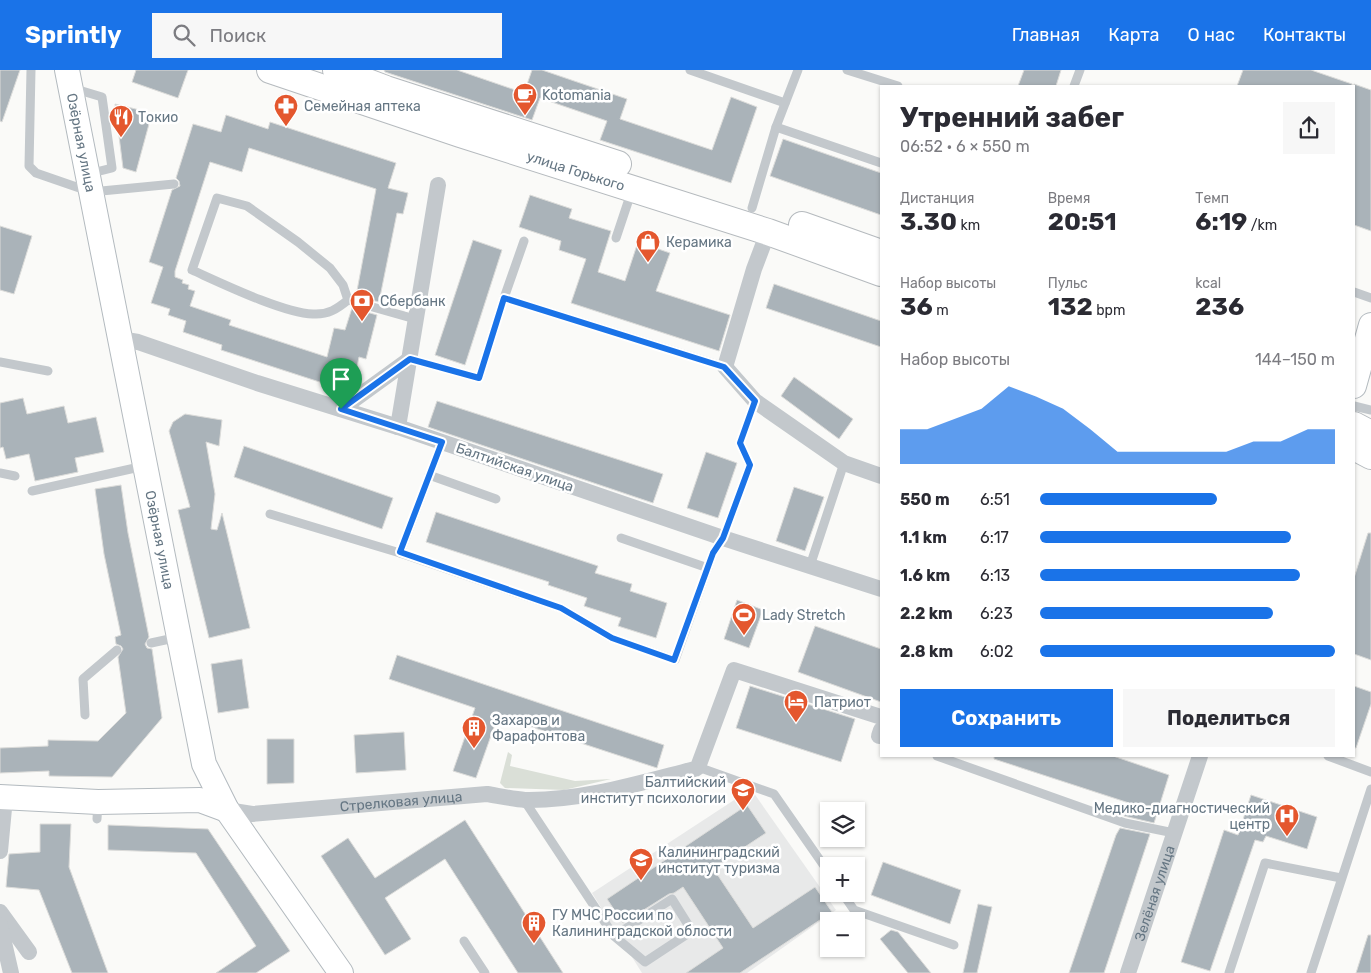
<!DOCTYPE html>
<html lang="ru">
<head>
<meta charset="utf-8">
<style>
  :root { --surface:#fff; --page:#f7f7f7; --text:#2b2b33; --muted:#7c7c81; --accent:#1a73e8 }
  body { margin:0; font-family:Rubik,sans-serif; background:var(--page); color:var(--text); height:100vh; display:flex; flex-direction:column; font-size:19px; white-space:nowrap }
  * { box-sizing:border-box; margin:0 }
  p { font-size:16px; color:var(--muted) }
  .icon { flex:none; width:28px; height:28px; fill:none; stroke:currentColor; stroke-width:2; stroke-linecap:round; stroke-linejoin:round }
  .map { position:relative; flex:1; overflow:hidden }
  .panel { position:absolute; left:880px; top:15px; width:475px; height:672px; display:flex; flex-direction:column; background:var(--surface); border-radius:0px; box-shadow:0 1px 4px #0004 }
  .panel>* { flex:none }
  .tools { position:absolute; left:820px; top:732px; display:grid; gap:10px }
  .tools a { display:grid; place-items:center; width:45px; height:45px; border-radius:0px; background:var(--surface); box-shadow:0 1px 4px #0004; font-size:25px }
  .pin { position:absolute; display:grid; place-items:center; width:42px; height:42px; color:#fff; margin:-51px -21px; border-radius:50% 50% 50% 0; rotate:-45deg; box-shadow:0 0 5px #0007 }
  .pin .icon { rotate:45deg }
  .round { display:grid; place-items:center; flex:none; width:52px; height:52px; border-radius:0px; background:var(--page) }
  .head { display:flex; align-items:center; justify-content:space-between; height:85px; padding:0 20px }
  h1 { font-size:28px; font-weight:700; line-height:38px }
  .metrics { display:grid; grid-template-columns:repeat(3,1fr); gap:8px; height:85px; padding:5px 20px }
  .metrics div { display:grid; align-content:center }
  .metrics b { font-size:25px; font-weight:700 }
  .metrics small { font-size:14px; font-weight:400 }
  .metrics p { font-size:14px }
  .chart { height:140px; padding:10px 20px }
  .chart p { display:flex; justify-content:space-between }
  .chart svg { width:100%; height:90px; margin-top:5px; fill:var(--accent); opacity:.7 }
  .action { display:flex; gap:10px; margin-top:auto; padding:10px 20px }
  .action a { flex:1; height:58px; border-radius:0px; background:var(--accent); color:#fff; font-size:20px; font-weight:700; line-height:58px; text-align:center }
  .action a+a { background:var(--page); color:var(--text) }
  ul { padding:0 20px; list-style:none; font-size:16px }
  li { display:grid; grid-template-columns:80px 60px 1fr; align-items:center; height:38px }
  li i { height:12px; border-radius:6px; background:var(--accent) }
  header { display:flex; align-items:center; gap:30px; box-sizing:border-box; height:70px; padding:0 25px; background:var(--accent); color:#fff }
  header strong { font-size:24px }
  nav { display:flex; gap:28px; margin-inline-start:auto; font-size:18px }
  .search { width:350px; height:45px; background:var(--page); display:flex; align-items:center; gap:12px; box-sizing:border-box; padding:0 18px; border-radius:0px; color:var(--muted); font-size:19px }
  .map>svg:first-child { display:block }
</style>
</head>
<body>
<header>
<strong>Sprintly</strong>
<div class="search"><svg class="icon" aria-label="search" viewBox="0 0 24 24"><circle cx="10" cy="10" r="6"/><path d="M15 15l6 6"/></svg>Поиск</div>
<nav><a>Главная</a><a>Карта</a><a>О нас</a><a>Контакты</a></nav>
</header>
<div class="map">
<svg width="1371" height="903" viewBox="0 0 1371 903">
  <rect width="100%" height="100%" fill="#fafaf8"/>
  <!-- built -->
  <path fill="#e8e9e9" d="M 751,719 L 836,840 L 747,903 L 642,903 L 592,823 Z"/>
  <!-- green -->
  <path fill="#dadfd7" d="M 508,682 L 512,685 L 510,696 L 575,711 L 611,709 L 564,720 L 505,718 L 500,713 Z"/>
  <!-- building -->
  <g fill="#aab3b9" stroke="#dcdcda">
    <path d="M 0,0 L 20,0 L 2,52 L 0,51 Z"/>
    <path d="M 136,0 L 188,0 L 178,28 L 132,12 Z"/>
    <path d="M 384,0 L 457,0 L 524,23 L 532,0 L 542,0 L 627,29 L 620,49 L 712,80 L 731,27 L 757,37 L 731,113 L 600,70 L 607,51 L 540,28 L 532,50 L 385,2 Z"/>
    <path d="M 1024,0 L 1061,0 L 1056,16 L 1018,16 Z"/>
    <path d="M 1243,0 L 1311,0 L 1352,14 L 1352,16 L 1237,16 Z"/>
    <path d="M 1354,14 L 1371,20 L 1371,161 L 1354,155 Z"/>
    <path d="M 115,34 L 152,43 L 136,102 L 123,98 Z"/>
    <path d="M 226,45 L 268,59 L 270,52 L 396,93 L 388,118 L 408,123 L 403,144 L 397,143 L 379,232 L 356,226 L 376,119 L 249,78 L 242,102 L 210,92 L 175,201 L 175,207 L 183,210 L 182,213 L 189,215 L 188,219 L 195,221 L 190,236 L 231,250 L 229,255 L 327,287 L 334,258 L 345,260 L 352,238 L 377,245 L 366,289 L 359,287 L 357,297 L 343,292 L 335,317 L 221,280 L 222,275 L 183,262 L 186,251 L 168,245 L 170,239 L 151,233 L 163,197 L 149,192 L 172,120 L 180,116 L 179,111 L 176,108 L 193,54 L 221,62 Z"/>
    <path d="M 783,69 L 881,103 L 881,145 L 770,106 Z"/>
    <path d="M 530,125 L 572,139 L 569,148 L 611,161 L 598,202 L 625,211 L 638,172 L 670,183 L 656,221 L 730,245 L 719,281 L 571,233 L 586,189 L 559,180 L 561,171 L 519,157 Z"/>
    <path d="M 0,156 L 32,166 L 14,224 L 0,220 Z"/>
    <path d="M 473,170 L 502,180 L 465,295 L 435,285 Z"/>
    <path d="M 774,214 L 881,251 L 881,277 L 766,238 Z"/>
    <path d="M 794,307 L 853,349 L 839,369 L 781,326 Z"/>
    <path d="M 23,328 L 27,344 L 64,336 L 68,353 L 96,347 L 104,382 L 75,388 L 78,402 L 35,411 L 29,384 L 6,389 L 3,377 L 0,378 L 0,333 Z"/>
    <path d="M 437,331 L 663,404 L 653,433 L 428,357 Z"/>
    <path d="M 185,344 L 222,350 L 219,376 L 206,372 L 215,424 L 211,459 L 217,460 L 222,443 L 250,558 L 209,568 L 178,440 L 190,437 L 169,361 L 173,352 Z"/>
    <path d="M 244,376 L 393,428 L 382,459 L 234,407 Z"/>
    <path d="M 706,382 L 737,393 L 718,448 L 687,438 Z"/>
    <path d="M 121,415 L 128,463 L 149,567 L 145,574 L 147,578 L 152,579 L 162,648 L 112,707 L 49,706 L 49,701 L 0,703 L 0,678 L 48,676 L 48,670 L 98,671 L 126,643 L 118,587 L 123,579 L 121,576 L 116,574 L 115,567 L 121,565 L 104,484 L 95,419 Z"/>
    <path d="M 794,417 L 824,427 L 805,481 L 776,471 Z"/>
    <path d="M 436,442 L 598,496 L 595,503 L 632,514 L 630,521 L 667,533 L 656,568 L 618,556 L 621,548 L 584,536 L 587,528 L 548,515 L 549,512 L 426,472 Z"/>
    <path d="M 1368,463 L 1371,463 L 1371,590 L 1354,584 L 1354,508 Z"/>
    <path d="M 737,530 L 763,540 L 749,578 L 724,569 Z"/>
    <path d="M 815,556 L 881,579 L 881,632 L 798,602 Z"/>
    <path d="M 397,585 L 664,675 L 657,698 L 498,646 L 476,708 L 453,701 L 475,638 L 389,609 Z"/>
    <path d="M 242,589 L 249,638 L 218,643 L 211,594 Z"/>
    <path d="M 750,616 L 855,649 L 841,692 L 736,658 Z"/>
    <path d="M 1354,616 L 1371,622 L 1371,634 L 1356,678 L 1354,678 Z"/>
    <path d="M 404,662 L 406,700 L 356,703 L 354,665 Z"/>
    <path d="M 267,669 L 294,669 L 294,713 L 267,714 Z"/>
    <path d="M 994,686 L 1113,686 L 1169,705 L 1154,753 L 1124,746 L 1129,733 L 994,689 Z"/>
    <path d="M 1251,725 L 1317,747 L 1307,779 L 1266,766 L 1263,772 L 1255,770 L 1210,901 L 1181,892 L 1224,760 L 1238,765 Z"/>
    <path d="M 747,735 L 766,763 L 713,798 L 753,858 L 815,817 L 832,842 L 740,903 L 686,903 L 723,878 L 683,817 L 674,823 L 669,824 L 623,853 L 607,829 Z"/>
    <path d="M 465,750 L 538,864 L 563,903 L 518,903 L 445,789 L 385,828 L 411,869 L 385,885 L 321,786 L 348,768 L 375,808 Z"/>
    <path d="M 40,754 L 71,754 L 69,797 L 108,903 L 72,903 L 39,820 L 6,817 L 9,784 L 40,782 Z"/>
    <path d="M 108,755 L 208,759 L 290,881 L 256,903 L 216,903 L 256,876 L 196,783 L 108,780 Z"/>
    <path d="M 1120,758 L 1150,764 L 1104,903 L 1069,903 L 1116,765 Z"/>
    <path d="M 883,792 L 961,820 L 950,854 L 871,825 Z"/>
    <path d="M 978,834 L 992,837 L 977,903 L 963,903 Z"/>
    <path d="M 891,860 L 898,862 L 931,903 L 908,903 L 880,869 Z"/>
    <path d="M 1368,865 L 1371,865 L 1371,903 L 1356,903 Z"/>
  </g>
  <g fill="none" stroke-linecap="round" stroke-linejoin="round">
    <defs>
      <g id="secondary">
        <path id="s3" d="M 67,0 L 204,694 L 227,740 L 341,903"/>
        <path d="M 1354,316 L 1371,255"/>
        <path d="M 0,727 L 98,732 L 200,730 L 227,740"/>
      </g>
      <g id="primary">
        <path id="s4" d="M 270,0 L 460,64 L 768,162 L 881,203"/>
        <path d="M 336,0 L 386,19 L 618,94"/>
        <path d="M 802,155 L 881,183"/>
        <path d="M 1354,355 L 1371,364"/>
        <path d="M 1354,377 L 1371,386"/>
      </g>
    </defs>
    <!-- secondary casing -->
    <use href="#secondary" stroke="#b3babf" stroke-width="26"/>
    <!-- primary casing -->
    <use href="#primary" stroke="#b5babe" stroke-width="28"/>
    <!-- lane -->
    <g stroke="#c3c8cc" stroke-width="9">
      <path d="M 31,0 L 29,96 L 36,103 L 91,122 L 174,114"/>
      <path d="M 690,0 L 785,33"/>
      <path d="M 847,0 L 898,16"/>
      <path d="M 1074,16 L 1080,0"/>
      <path d="M 72,18 L 102,27 L 112,98 L 88,104"/>
      <path d="M 776,57 L 881,93"/>
      <path d="M 752,138 L 776,57 L 798,0"/>
      <path d="M 616,168 L 632,120"/>
      <path d="M 1354,222 L 1371,228"/>
      <path d="M 504,228 L 524,171"/>
      <path d="M 348,230 C 337,239 328,245 313,244 C 283,243 221,213 192,200 L 217,128 L 247,136 L 298,172 L 330,198 L 343,215 L 348,230 L 415,249"/>
      <path d="M 410,289 L 479,308 L 504,228 L 725,297"/>
      <path d="M 0,292 L 48,301"/>
      <path d="M 1354,336 L 1371,340"/>
      <path d="M 0,403 L 15,406"/>
      <path d="M 429,405 L 496,429"/>
      <path d="M 32,421 L 144,396"/>
      <path d="M 270,444 L 400,483 L 442,372"/>
      <path d="M 621,468 L 708,498"/>
      <path d="M 400,483 L 561,538 L 612,568 L 675,590 L 713,483 L 723,468 L 750,395 L 740,373 L 755,331"/>
      <path d="M 810,496 L 844,393"/>
      <path d="M 151,573 L 179,567"/>
      <path d="M 85,645 L 83,609 L 117,580"/>
      <path d="M 937,686 L 1125,753 L 1174,763"/>
      <path d="M 1328,686 L 1371,702"/>
      <path d="M 698,697 L 774,724 L 829,803"/>
      <path d="M 524,730 L 614,866 L 645,892 L 692,861 L 672,829 L 614,866"/>
      <path d="M 97,749 L 98,732"/>
      <path d="M 843,824 L 854,840 L 954,875"/>
      <path d="M 464,871 L 485,903"/>
      <path d="M 1229,903 L 1265,793 L 1341,808"/>
      <path d="M 1311,903 L 1371,719"/>
    </g>
    <!-- street -->
    <g stroke="#c3c8cc" stroke-width="16">
      <path d="M 768,162 L 754,199 L 725,297 L 755,331 L 844,393 L 881,406"/>
      <path d="M 120,269 L 138,272 L 257,313 L 398,357 L 723,468 L 881,519"/>
      <path d="M 341,339 L 410,289"/>
      <path d="M 398,357 L 438,115"/>
      <path d="M 879,666 L 881,660"/>
      <path id="s1" d="M 227,740 L 252,744 L 487,724 C 499,726 513,729 525,730 C 582,731 640,713 695,699 L 698,697 L 734,600 L 881,647"/>
      <path d="M 0,781 L 5,728"/>
      <path d="M 0,842 L 29,882"/>
      <path d="M 0,855 L 11,903"/>
      <path id="s2" d="M 1128,903 L 1200,686"/>
    </g>
    <!-- secondary -->
    <use href="#secondary" stroke="#fff" stroke-width="24"/>
    <!-- primary -->
    <use href="#primary" stroke="#fff" stroke-width="26"/>
  </g>
  <g fill="none" stroke-linecap="round" stroke-linejoin="round">
    <defs>
      <path id="route" d="M 504,228 L 724,297 L 755,331 L 740,373 L 750,395 L 723,468 L 713,483 L 674,590 L 612,568 L 561,538 L 400,482 L 442,372 L 341,339 L 410,289 L 479,308 Z"/>
    </defs>
    <!-- route casing -->
    <use href="#route" stroke="#fff" stroke-width="10"/>
    <!-- route -->
    <use href="#route" stroke="#1a73e8" stroke-width="6"/>
  </g>
  <!-- icons -->
  <defs>
    <symbol id="cafe-pin" viewBox="-11 -11 22 30"><path d="M0 17L-7.5 6A9.5 9.5 0 1 1 7.5 6Z" fill="#e4572e" stroke="#fff"/><path d="M-5.5-4.5H6V0H3Q3 3.5 0 3.5H-2.5Q-5.5 3.5-5.5 0ZM3-3.2v2h1.7v-2ZM-6 4.5H4V6H-6Z" fill="#fff"/></symbol>
    <symbol id="pharmacy-pin" viewBox="-11 -11 22 30"><path d="M0 17L-7.5 6A9.5 9.5 0 1 1 7.5 6Z" fill="#e4572e" stroke="#fff"/><path d="M-2-6h4v4h4v4h-4v4h-4v-4h-4v-4h4Z" fill="#fff"/></symbol>
    <symbol id="restaurant-pin" viewBox="-11 -11 22 30"><path d="M0 17L-7.5 6A9.5 9.5 0 1 1 7.5 6Z" fill="#e4572e" stroke="#fff"/><path d="M-5-6h1v4h1v-4h1v4h1v-4h1v5L-1.5 .5V6h-2V.5L-5-1ZM5-6V6H3V1.5H1.5Q1.5-4 5-6Z" fill="#fff"/></symbol>
    <symbol id="shop-pin" viewBox="-11 -11 22 30"><path d="M0 17L-7.5 6A9.5 9.5 0 1 1 7.5 6Z" fill="#e4572e" stroke="#fff"/><path d="M-5-2.5h2.3a2.7 3.5 0 0 1 5.4 0H5L5.5 6h-11ZM-1.5-2.5h3a1.5 2.3 0 0 0-3 0Z" fill="#fff"/></symbol>
    <symbol id="bank-pin" viewBox="-11 -11 22 30"><path d="M0 17L-7.5 6A9.5 9.5 0 1 1 7.5 6Z" fill="#e4572e" stroke="#fff"/><path d="M-6-4H6V4H-6ZM0-2.3a2.3 2.3 0 1 0 0 4.6a2.3 2.3 0 1 0 0-4.6Z" fill="#fff"/></symbol>
    <symbol id="stadium-pin" viewBox="-11 -11 22 30"><path d="M0 17L-7.5 6A9.5 9.5 0 1 1 7.5 6Z" fill="#e4572e" stroke="#fff"/><path d="M0-5a6.5 5 0 1 0 0 10a6.5 5 0 1 0 0-10ZM-3.5-1.8h7v3.6h-7Z" fill="#fff"/></symbol>
    <symbol id="hotel-pin" viewBox="-11 -11 22 30"><path d="M0 17L-7.5 6A9.5 9.5 0 1 1 7.5 6Z" fill="#e4572e" stroke="#fff"/><path d="M-6-4.5h1.5V1H6V5H4.5V3h-9V5H-6ZM-4 0a1.8 1.8 0 1 1 3.6 0ZM.5 0V-2.5h3Q6-2.5 6 0Z" fill="#fff"/></symbol>
    <symbol id="building-pin" viewBox="-11 -11 22 30"><path d="M0 17L-7.5 6A9.5 9.5 0 1 1 7.5 6Z" fill="#e4572e" stroke="#fff"/><path d="M-4-6H4V6H1V3H-1V6H-4ZM-2.5-4.3h1.7v1.8h-1.7ZM.8-4.3h1.7v1.8H.8ZM-2.5-1h1.7V.8h-1.7ZM.8-1h1.7V.8H.8Z" fill="#fff"/></symbol>
    <symbol id="university-pin" viewBox="-11 -11 22 30"><path d="M0 17L-7.5 6A9.5 9.5 0 1 1 7.5 6Z" fill="#e4572e" stroke="#fff"/><path d="M0-5L7-2L0 1L-7-2ZM-4 1L0 2.5L4 1V4Q0 6-4 4Z" fill="#fff"/></symbol>
    <symbol id="hospital-pin" viewBox="-11 -11 22 30"><path d="M0 17L-7.5 6A9.5 9.5 0 1 1 7.5 6Z" fill="#e4572e" stroke="#fff"/><path d="M-5-5h3v3.5h4V-5h3V5h-3V1.5h-4V5h-3Z" fill="#fff"/></symbol>
  </defs>
  <g fill-rule="evenodd">
    <use href="#cafe-pin" x="511" y="11" width="28" height="38"/>
    <use href="#pharmacy-pin" x="272" y="22" width="28" height="38"/>
    <use href="#restaurant-pin" x="107" y="33" width="28" height="38"/>
    <use href="#shop-pin" x="634" y="158" width="28" height="38"/>
    <use href="#bank-pin" x="348" y="217" width="28" height="38"/>
    <use href="#stadium-pin" x="730" y="531" width="28" height="38"/>
    <use href="#hotel-pin" x="782" y="618" width="28" height="38"/>
    <use href="#building-pin" x="460" y="644" width="28" height="38"/>
    <use href="#university-pin" x="729" y="706" width="28" height="38"/>
    <use href="#hospital-pin" x="1273" y="732" width="28" height="38"/>
    <use href="#university-pin" x="627" y="776" width="28" height="38"/>
    <use href="#building-pin" x="520" y="839" width="28" height="38"/>
  </g>
  <g text-anchor="middle" stroke-width="5" stroke-linejoin="round" paint-order="stroke">
    <!-- poi labels -->
    <g font-size="14" fill="#657683" stroke="#fff" text-anchor="start">
      <text x="542" y="30">Kotomania</text>
      <text x="304" y="41">Семейная аптека</text>
      <text x="138" y="52">Токио</text>
      <text x="666" y="177">Керамика</text>
      <text x="380" y="236">Сбербанк</text>
      <text x="762" y="550">Lady Stretch</text>
      <text x="814" y="637">Патриот</text>
      <text x="492" y="655">Захаров и<tspan x="492" dy="16">Фарафонтова</tspan></text>
      <text x="726" y="717" text-anchor="end">Балтийский<tspan x="726" dy="16">институт психологии</tspan></text>
      <text x="1270" y="743" text-anchor="end">Медико-диагностический<tspan x="1270" dy="16">центр</tspan></text>
      <text x="658" y="787">Калининградский<tspan x="658" dy="16">институт туризма</tspan></text>
      <text x="552" y="850">ГУ МЧС России по<tspan x="552" dy="16">Калининградской облости</tspan></text>
    </g>
    <!-- street labels -->
    <g font-size="14" fill="#657683" stroke="#fff">
      <text dy="5" stroke="none"><textPath href="#s3" startOffset="74">Озёрная улица</textPath></text>
      <text dy="5" stroke="none"><textPath href="#s4" startOffset="322">улица Горького</textPath></text>
      <text transform="translate(515 397) rotate(19)" y="5">Балтийская улица</text>
      <text dy="5" stroke="none"><textPath href="#s3" startOffset="479">Озёрная улица</textPath></text>
      <text dy="5" stroke="none"><textPath href="#s1" startOffset="175">Стрелковая улица</textPath></text>
      <text dy="5" stroke="none"><textPath href="#s2" startOffset="84">Зелёная улица</textPath></text>
    </g>
  </g>
</svg>
<div class="tools">
<a><svg class="icon" aria-label="layers" viewBox="0 0 24 24"><path d="M12 4l9 5-9 5-9-5zM3 14l9 5 9-5"/></svg></a>
<a>+</a>
<a>−</a>
</div>
<div class="pin" style="left:341px;top:339px;background:#1e9e55"><svg class="icon" aria-label="arrive" viewBox="0 0 24 24"><path d="M6 21V4h12l-3 4 3 4H6"/></svg></div>
<section class="panel">
<div class="head"><div><h1>Утренний забег</h1><p>06:52 · 6 × 550 m</p></div><a class="round"><svg class="icon" aria-label="share" viewBox="0 0 24 24"><path d="M12 15V3M7 8l5-5 5 5M5 13v7h14v-7"/></svg></a></div>
<div class="metrics">
<div><p>Дистанция</p><b>3.30<small> km</small></b></div>
<div><p>Время</p><b>20:51</b></div>
<div><p>Темп</p><b>6:19<small> /km</small></b></div>
</div>
<div class="metrics">
<div><p>Набор высоты</p><b>36<small> m</small></b></div>
<div><p>Пульс</p><b>132<small> bpm</small></b></div>
<div><p>kcal</p><b>236</b></div>
</div>
<div class="chart"><p><span>Набор высоты</span>144–150 m</p>
<svg viewBox="0 0 160 44" preserveAspectRatio="none"><path d="M0 44V27L10 27L20 22L30 17L40 6L50 11L60 17L70 27L80 38L90 38L100 38L110 38L120 38L130 33L140 33L150 27L160 27V44z"/></svg>
</div>
<ul>
<li><b>550 m</b>6:51<i style="width:60%"></i></li>
<li><b>1.1 km</b>6:17<i style="width:85%"></i></li>
<li><b>1.6 km</b>6:13<i style="width:88%"></i></li>
<li><b>2.2 km</b>6:23<i style="width:79%"></i></li>
<li><b>2.8 km</b>6:02<i style="width:100%"></i></li>
</ul>
<div class="action"><a>Сохранить</a><a>Поделиться</a></div>
</section>
</div>
</body>
</html>
